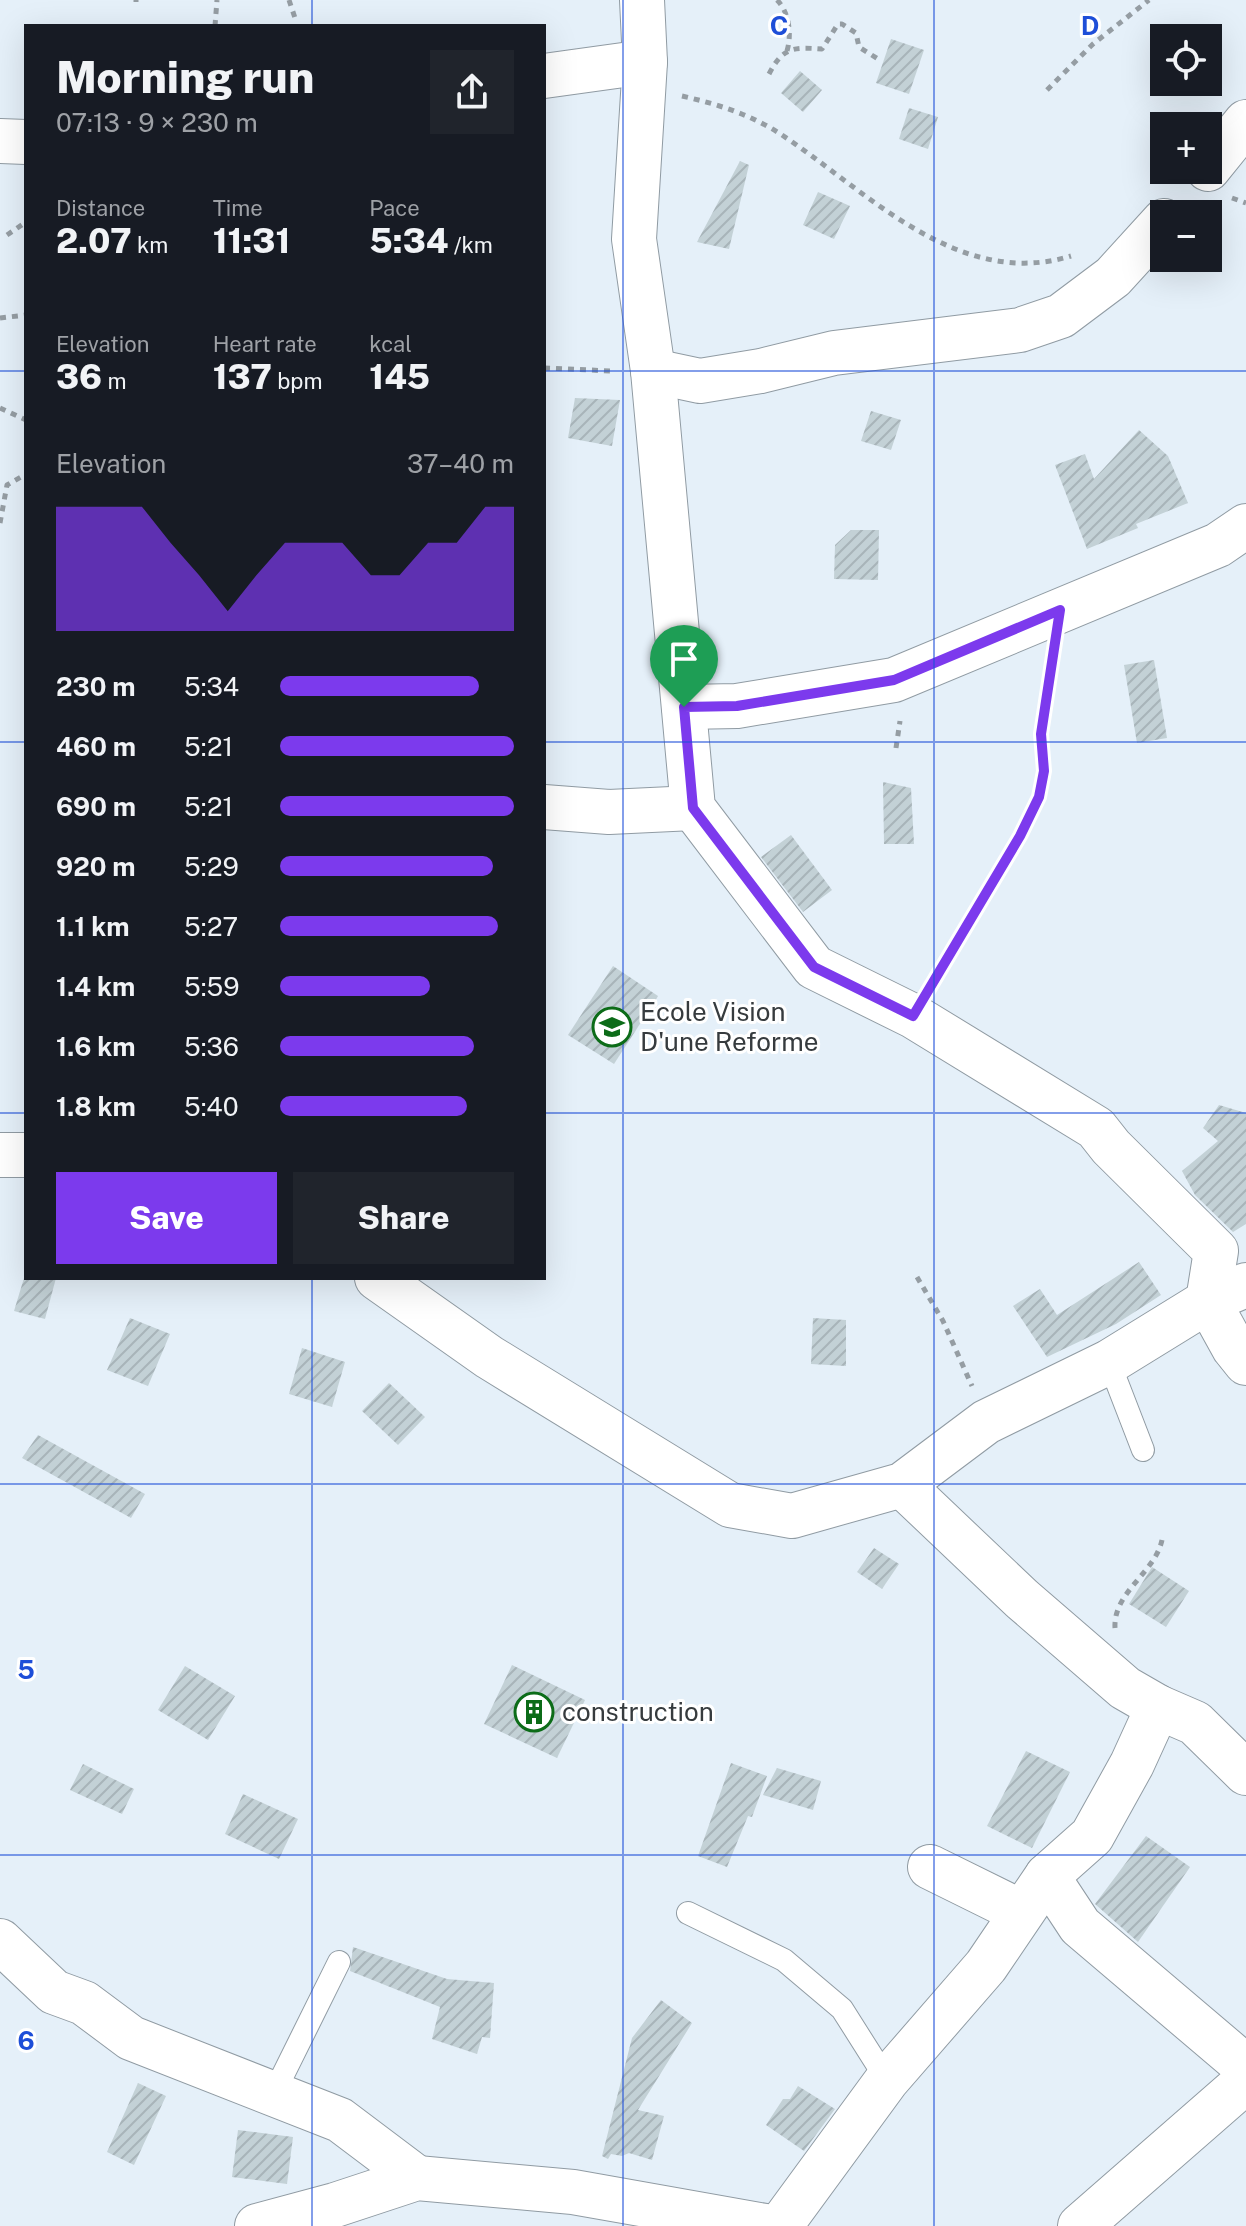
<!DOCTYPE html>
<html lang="en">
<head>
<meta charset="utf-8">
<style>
  :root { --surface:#171b24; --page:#20242c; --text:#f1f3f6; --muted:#9ea1a6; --accent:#7c3aed }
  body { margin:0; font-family:"Public Sans",sans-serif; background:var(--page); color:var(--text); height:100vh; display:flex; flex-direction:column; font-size:30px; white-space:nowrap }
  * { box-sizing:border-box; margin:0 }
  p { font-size:26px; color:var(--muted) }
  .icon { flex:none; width:44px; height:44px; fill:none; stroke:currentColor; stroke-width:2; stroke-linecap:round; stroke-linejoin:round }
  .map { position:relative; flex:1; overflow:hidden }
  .sheet { position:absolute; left:24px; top:24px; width:522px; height:1256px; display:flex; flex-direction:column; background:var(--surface); border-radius:0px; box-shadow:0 8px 32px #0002 }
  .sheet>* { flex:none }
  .tools { position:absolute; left:1150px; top:24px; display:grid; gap:16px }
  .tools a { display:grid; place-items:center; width:72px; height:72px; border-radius:0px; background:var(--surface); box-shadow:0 8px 32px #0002; font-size:40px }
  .pin { position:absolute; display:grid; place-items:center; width:68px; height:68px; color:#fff; margin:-82px -34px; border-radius:50% 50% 50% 0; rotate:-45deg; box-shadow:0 0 8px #0007 }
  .pin .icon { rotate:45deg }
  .round { display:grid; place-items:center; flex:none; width:84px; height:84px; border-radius:0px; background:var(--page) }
  .overview { display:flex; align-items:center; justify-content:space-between; height:136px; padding:0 32px }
  h1 { font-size:44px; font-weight:800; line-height:60px }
  .metrics { display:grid; grid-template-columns:repeat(3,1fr); gap:12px; height:136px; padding:8px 32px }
  .metrics div { display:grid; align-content:center }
  .metrics b { font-size:34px; font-weight:800 }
  .metrics small { font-size:22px; font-weight:400 }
  .metrics p { font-size:22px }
  .chart { height:224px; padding:16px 32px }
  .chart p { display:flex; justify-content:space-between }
  .chart svg { width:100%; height:144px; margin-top:8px; fill:var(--accent); opacity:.7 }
  .button { display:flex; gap:16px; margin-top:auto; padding:16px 32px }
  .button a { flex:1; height:92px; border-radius:0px; background:var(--accent); color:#fff; font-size:32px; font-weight:800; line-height:92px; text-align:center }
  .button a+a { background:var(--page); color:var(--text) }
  ul { padding:0 32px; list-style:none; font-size:26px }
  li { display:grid; grid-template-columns:128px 96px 1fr; align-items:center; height:60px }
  li i { height:20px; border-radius:10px; background:var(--accent) }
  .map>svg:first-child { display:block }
</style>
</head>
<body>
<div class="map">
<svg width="1246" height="2226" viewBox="0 0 1246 2226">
  <defs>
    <pattern id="building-hatch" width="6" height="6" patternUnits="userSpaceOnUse" patternTransform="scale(2)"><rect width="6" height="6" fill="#c3d1d6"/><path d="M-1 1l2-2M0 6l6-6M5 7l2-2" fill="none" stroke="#a8b4b9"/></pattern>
  </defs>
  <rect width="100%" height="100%" fill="#e5f0f9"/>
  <!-- building -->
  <g fill="url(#building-hatch)">
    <path d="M 891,39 L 924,50 L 909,94 L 876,83 Z"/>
    <path d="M 800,71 L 822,90 L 803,112 L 781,93 Z"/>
    <path d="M 909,108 L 938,117 L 928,149 L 899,139 Z"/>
    <path d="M 740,161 L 749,165 L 729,249 L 697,242 Z"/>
    <path d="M 818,192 L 850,206 L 834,239 L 803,225 Z"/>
    <path d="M 575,398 L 620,400 L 612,446 L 568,438 Z"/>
    <path d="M 871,411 L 901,420 L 891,450 L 861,441 Z"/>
    <path d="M 1139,430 L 1168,456 L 1188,503 L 1136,524 L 1138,528 L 1087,549 L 1055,465 L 1085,454 L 1094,479 Z"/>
    <path d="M 851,530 L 879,530 L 878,580 L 834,579 L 835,545 Z"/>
    <path d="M 1154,660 L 1167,738 L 1137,743 L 1124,665 Z"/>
    <path d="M 883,782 L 911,788 L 914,844 L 884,844 Z"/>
    <path d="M 791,835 L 832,890 L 803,912 L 761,857 Z"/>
    <path d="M 613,966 L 658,996 L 614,1064 L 568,1035 Z"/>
    <path d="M 1219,1105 L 1246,1113 L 1246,1224 L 1233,1232 L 1195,1195 L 1182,1171 L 1218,1141 L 1203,1128 Z"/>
    <path d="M 1139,1262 L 1161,1295 L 1116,1324 L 1047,1357 L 1013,1306 L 1040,1289 L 1057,1315 Z"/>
    <path d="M 24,1278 L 56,1278 L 45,1319 L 14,1311 Z"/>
    <path d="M 130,1318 L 170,1334 L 148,1386 L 107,1370 Z"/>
    <path d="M 813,1318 L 846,1320 L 846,1366 L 811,1364 Z"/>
    <path d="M 302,1348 L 345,1362 L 332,1407 L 289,1394 Z"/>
    <path d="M 389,1383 L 425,1417 L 398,1445 L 362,1411 Z"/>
    <path d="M 38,1435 L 145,1494 L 131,1518 L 22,1458 Z"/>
    <path d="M 874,1548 L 899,1564 L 882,1589 L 857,1572 Z"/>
    <path d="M 1152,1567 L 1189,1591 L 1166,1627 L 1129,1604 Z"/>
    <path d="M 512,1665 L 585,1700 L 557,1758 L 484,1724 Z"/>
    <path d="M 185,1666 L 235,1696 L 208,1740 L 158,1710 Z"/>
    <path d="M 1026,1751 L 1070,1772 L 1032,1848 L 987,1826 Z"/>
    <path d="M 731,1763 L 767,1776 L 752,1817 L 748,1816 L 727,1867 L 698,1856 Z"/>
    <path d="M 83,1764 L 134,1789 L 122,1814 L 70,1790 Z"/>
    <path d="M 777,1768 L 821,1781 L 813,1810 L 763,1795 Z"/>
    <path d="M 243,1794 L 298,1819 L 279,1859 L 225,1834 Z"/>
    <path d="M 1146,1836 L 1190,1867 L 1138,1942 L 1095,1904 Z"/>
    <path d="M 353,1947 L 447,1979 L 494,1983 L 490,2038 L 482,2037 L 477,2054 L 432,2039 L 440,2007 L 350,1971 Z"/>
    <path d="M 661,2000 L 692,2023 L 638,2110 L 664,2116 L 652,2160 L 629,2153 L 622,2156 L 611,2154 L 608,2159 L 602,2156 L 632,2038 Z"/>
    <path d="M 138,2083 L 166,2096 L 134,2165 L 107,2152 Z"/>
    <path d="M 798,2086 L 835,2109 L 804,2151 L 766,2125 L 783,2099 L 790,2099 Z"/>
    <path d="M 238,2130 L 293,2137 L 287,2184 L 232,2177 Z"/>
  </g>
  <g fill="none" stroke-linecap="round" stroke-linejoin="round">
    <defs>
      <g id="lane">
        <path d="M 1109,1362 L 1143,1450"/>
        <path d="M 688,1913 L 784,1960 L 842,2009 L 887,2080"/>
        <path d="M 274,2093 L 339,1962"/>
      </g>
      <g id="street">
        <path d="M 642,0 L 645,62 L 634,239 L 653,371 L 693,808 L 814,967 L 913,1016 L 1096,1128 L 1111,1147 L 1216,1251 L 1208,1301 L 1234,1348 L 1246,1363"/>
        <path d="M 544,76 L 645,62"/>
        <path d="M 0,141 L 26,142"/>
        <path d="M 1208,169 L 1246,122"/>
        <path d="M 653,371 L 700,381 L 761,371 L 834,353 L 1020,330 L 1061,316 L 1113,277 L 1164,221"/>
        <path d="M 684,707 L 737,706 L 894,680 L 1218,545 L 1246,526"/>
        <path d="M 544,807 L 609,812 L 693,808"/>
        <path d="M 0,1155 L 26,1155"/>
        <path d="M 377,1278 L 489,1357 L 730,1505 L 792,1516 L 902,1485 L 986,1422 L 1109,1362 L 1208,1301 L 1246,1285"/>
        <path d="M 902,1485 L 1022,1599 L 1125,1688 L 1158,1707 L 1195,1723 L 1246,1773"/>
        <path d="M 930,1867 L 1021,1912"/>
        <path d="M 1047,1876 L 1080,1926 L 1246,2067"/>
        <path d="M 0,1941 L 54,1992 L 84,2003 L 131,2038 L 340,2120 L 417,2178"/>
        <path d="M 257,2226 L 335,2205 L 417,2178 L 573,2192 L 765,2226"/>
        <path d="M 780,2226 L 887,2080 L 986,1966 L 1047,1876 L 1092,1836 L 1132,1764 L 1158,1707"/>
        <path d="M 1080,2226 L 1246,2081"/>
      </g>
    </defs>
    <!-- lane casing -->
    <use href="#lane" stroke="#909ba3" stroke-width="24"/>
    <!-- street casing -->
    <use href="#street" stroke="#909ba3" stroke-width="46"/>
    <!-- path -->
    <g stroke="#959da3" stroke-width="5" stroke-dasharray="6 6" stroke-linecap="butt">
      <path d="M 289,0 L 295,18"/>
      <path d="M 777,0 C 789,12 792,34 787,51"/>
      <path d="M 136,2 L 136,0"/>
      <path d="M 215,26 L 217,0"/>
      <path d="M 769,74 C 783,47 793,47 822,49 L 838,24 L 842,24 L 856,33 L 859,47 L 878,59"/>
      <path d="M 1047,90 L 1093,44 L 1149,0"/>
      <path d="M 682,96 C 717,104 749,114 779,133 C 865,189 957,291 1071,256"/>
      <path d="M 1232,198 L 1246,203"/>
      <path d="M 7,235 L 26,222"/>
      <path d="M 0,318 L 26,315"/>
      <path d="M 544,368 L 612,371"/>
      <path d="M 0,408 L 26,420"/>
      <path d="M 0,523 L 7,485 L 26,474"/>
      <path d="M 896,748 L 900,721"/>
      <path d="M 932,984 L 1020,836 L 1039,797 L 1044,771 L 1041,734 L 1053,656"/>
      <path d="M 917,1277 L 943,1321 L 972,1386"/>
      <path d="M 1115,1628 C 1113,1592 1155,1573 1162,1540"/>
    </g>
    <!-- lane -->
    <use href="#lane" stroke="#fff" stroke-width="22"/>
    <!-- street -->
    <use href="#street" stroke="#fff" stroke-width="44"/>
  </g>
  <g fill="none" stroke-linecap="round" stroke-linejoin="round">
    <defs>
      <path id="route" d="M 1060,610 L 1041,734 L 1044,771 L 1039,797 L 1020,836 L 913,1016 L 814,967 L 693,808 L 684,707 L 737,706 L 894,680 Z"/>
    </defs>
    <!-- route casing -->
    <use href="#route" stroke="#fff" stroke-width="16"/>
    <!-- route -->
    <use href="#route" stroke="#7c3aed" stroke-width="10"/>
  </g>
  <!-- grid -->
  <path fill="none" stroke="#1d4ed8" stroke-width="2" stroke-opacity="0.55" d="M 312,0 L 312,26M 623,0 L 623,2226M 934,0 L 934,2226M 0,371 L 26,371M 544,371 L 1246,371M 0,742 L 26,742M 544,742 L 1246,742M 0,1113 L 26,1113M 544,1113 L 1246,1113M 312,1278 L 312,2226M 0,1484 L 1246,1484M 0,1855 L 1246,1855"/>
  <!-- icons -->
  <defs>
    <symbol id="school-ring" viewBox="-11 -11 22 22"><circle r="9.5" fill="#fff" stroke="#0c6c18" stroke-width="1.5"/><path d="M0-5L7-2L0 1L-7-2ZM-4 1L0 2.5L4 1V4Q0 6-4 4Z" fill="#0c6c18"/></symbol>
    <symbol id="building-ring" viewBox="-11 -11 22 22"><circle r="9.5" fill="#fff" stroke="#0c6c18" stroke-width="1.5"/><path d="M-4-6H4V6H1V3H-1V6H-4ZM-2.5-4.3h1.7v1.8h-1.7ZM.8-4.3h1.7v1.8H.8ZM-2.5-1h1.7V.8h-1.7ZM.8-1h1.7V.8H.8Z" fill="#0c6c18"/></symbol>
  </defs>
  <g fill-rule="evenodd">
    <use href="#school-ring" x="590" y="1005" width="44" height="44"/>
    <use href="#building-ring" x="512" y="1690" width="44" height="44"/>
  </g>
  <g text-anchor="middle" stroke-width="6" stroke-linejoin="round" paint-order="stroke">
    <!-- poi labels -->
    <g font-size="26" fill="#363b3e" stroke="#fff" text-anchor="start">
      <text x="640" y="1021">Ecole Vision<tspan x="640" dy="30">D'une Reforme</tspan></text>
      <text x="562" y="1721">construction</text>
    </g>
  </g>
  <g font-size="26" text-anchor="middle" font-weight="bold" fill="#1d4ed8" stroke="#fff" stroke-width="6" stroke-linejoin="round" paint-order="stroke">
    <text x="779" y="35">C</text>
    <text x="1090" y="35">D</text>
    <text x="26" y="1679">5</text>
    <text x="26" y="2050">6</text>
  </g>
</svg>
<div class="tools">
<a><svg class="icon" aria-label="locate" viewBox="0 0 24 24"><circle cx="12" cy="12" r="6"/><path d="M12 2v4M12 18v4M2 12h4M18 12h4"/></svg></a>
<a>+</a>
<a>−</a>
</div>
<div class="pin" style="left:684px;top:707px;background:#1e9e55"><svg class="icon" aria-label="arrive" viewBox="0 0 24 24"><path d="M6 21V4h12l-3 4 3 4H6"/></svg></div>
<section class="sheet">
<div class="overview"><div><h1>Morning run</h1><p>07:13 · 9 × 230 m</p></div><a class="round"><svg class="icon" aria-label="share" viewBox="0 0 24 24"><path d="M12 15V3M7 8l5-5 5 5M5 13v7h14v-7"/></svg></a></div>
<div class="metrics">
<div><p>Distance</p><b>2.07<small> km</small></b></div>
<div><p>Time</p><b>11:31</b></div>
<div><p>Pace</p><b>5:34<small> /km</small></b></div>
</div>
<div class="metrics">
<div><p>Elevation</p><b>36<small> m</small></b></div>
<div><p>Heart rate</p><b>137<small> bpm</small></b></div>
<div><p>kcal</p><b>145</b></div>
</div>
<div class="chart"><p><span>Elevation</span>37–40 m</p>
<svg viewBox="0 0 160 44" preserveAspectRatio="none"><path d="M0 44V6L10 6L20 6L30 6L40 17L50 27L60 38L70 27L80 17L90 17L100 17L110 27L120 27L130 17L140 17L150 6L160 6V44z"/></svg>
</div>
<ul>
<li><b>230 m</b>5:34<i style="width:85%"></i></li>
<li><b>460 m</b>5:21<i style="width:100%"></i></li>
<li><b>690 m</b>5:21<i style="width:100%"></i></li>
<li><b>920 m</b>5:29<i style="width:91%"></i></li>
<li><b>1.1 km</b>5:27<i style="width:93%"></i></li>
<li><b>1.4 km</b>5:59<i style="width:64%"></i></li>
<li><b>1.6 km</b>5:36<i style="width:83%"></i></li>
<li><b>1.8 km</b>5:40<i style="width:80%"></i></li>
</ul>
<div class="button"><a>Save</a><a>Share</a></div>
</section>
</div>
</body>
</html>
